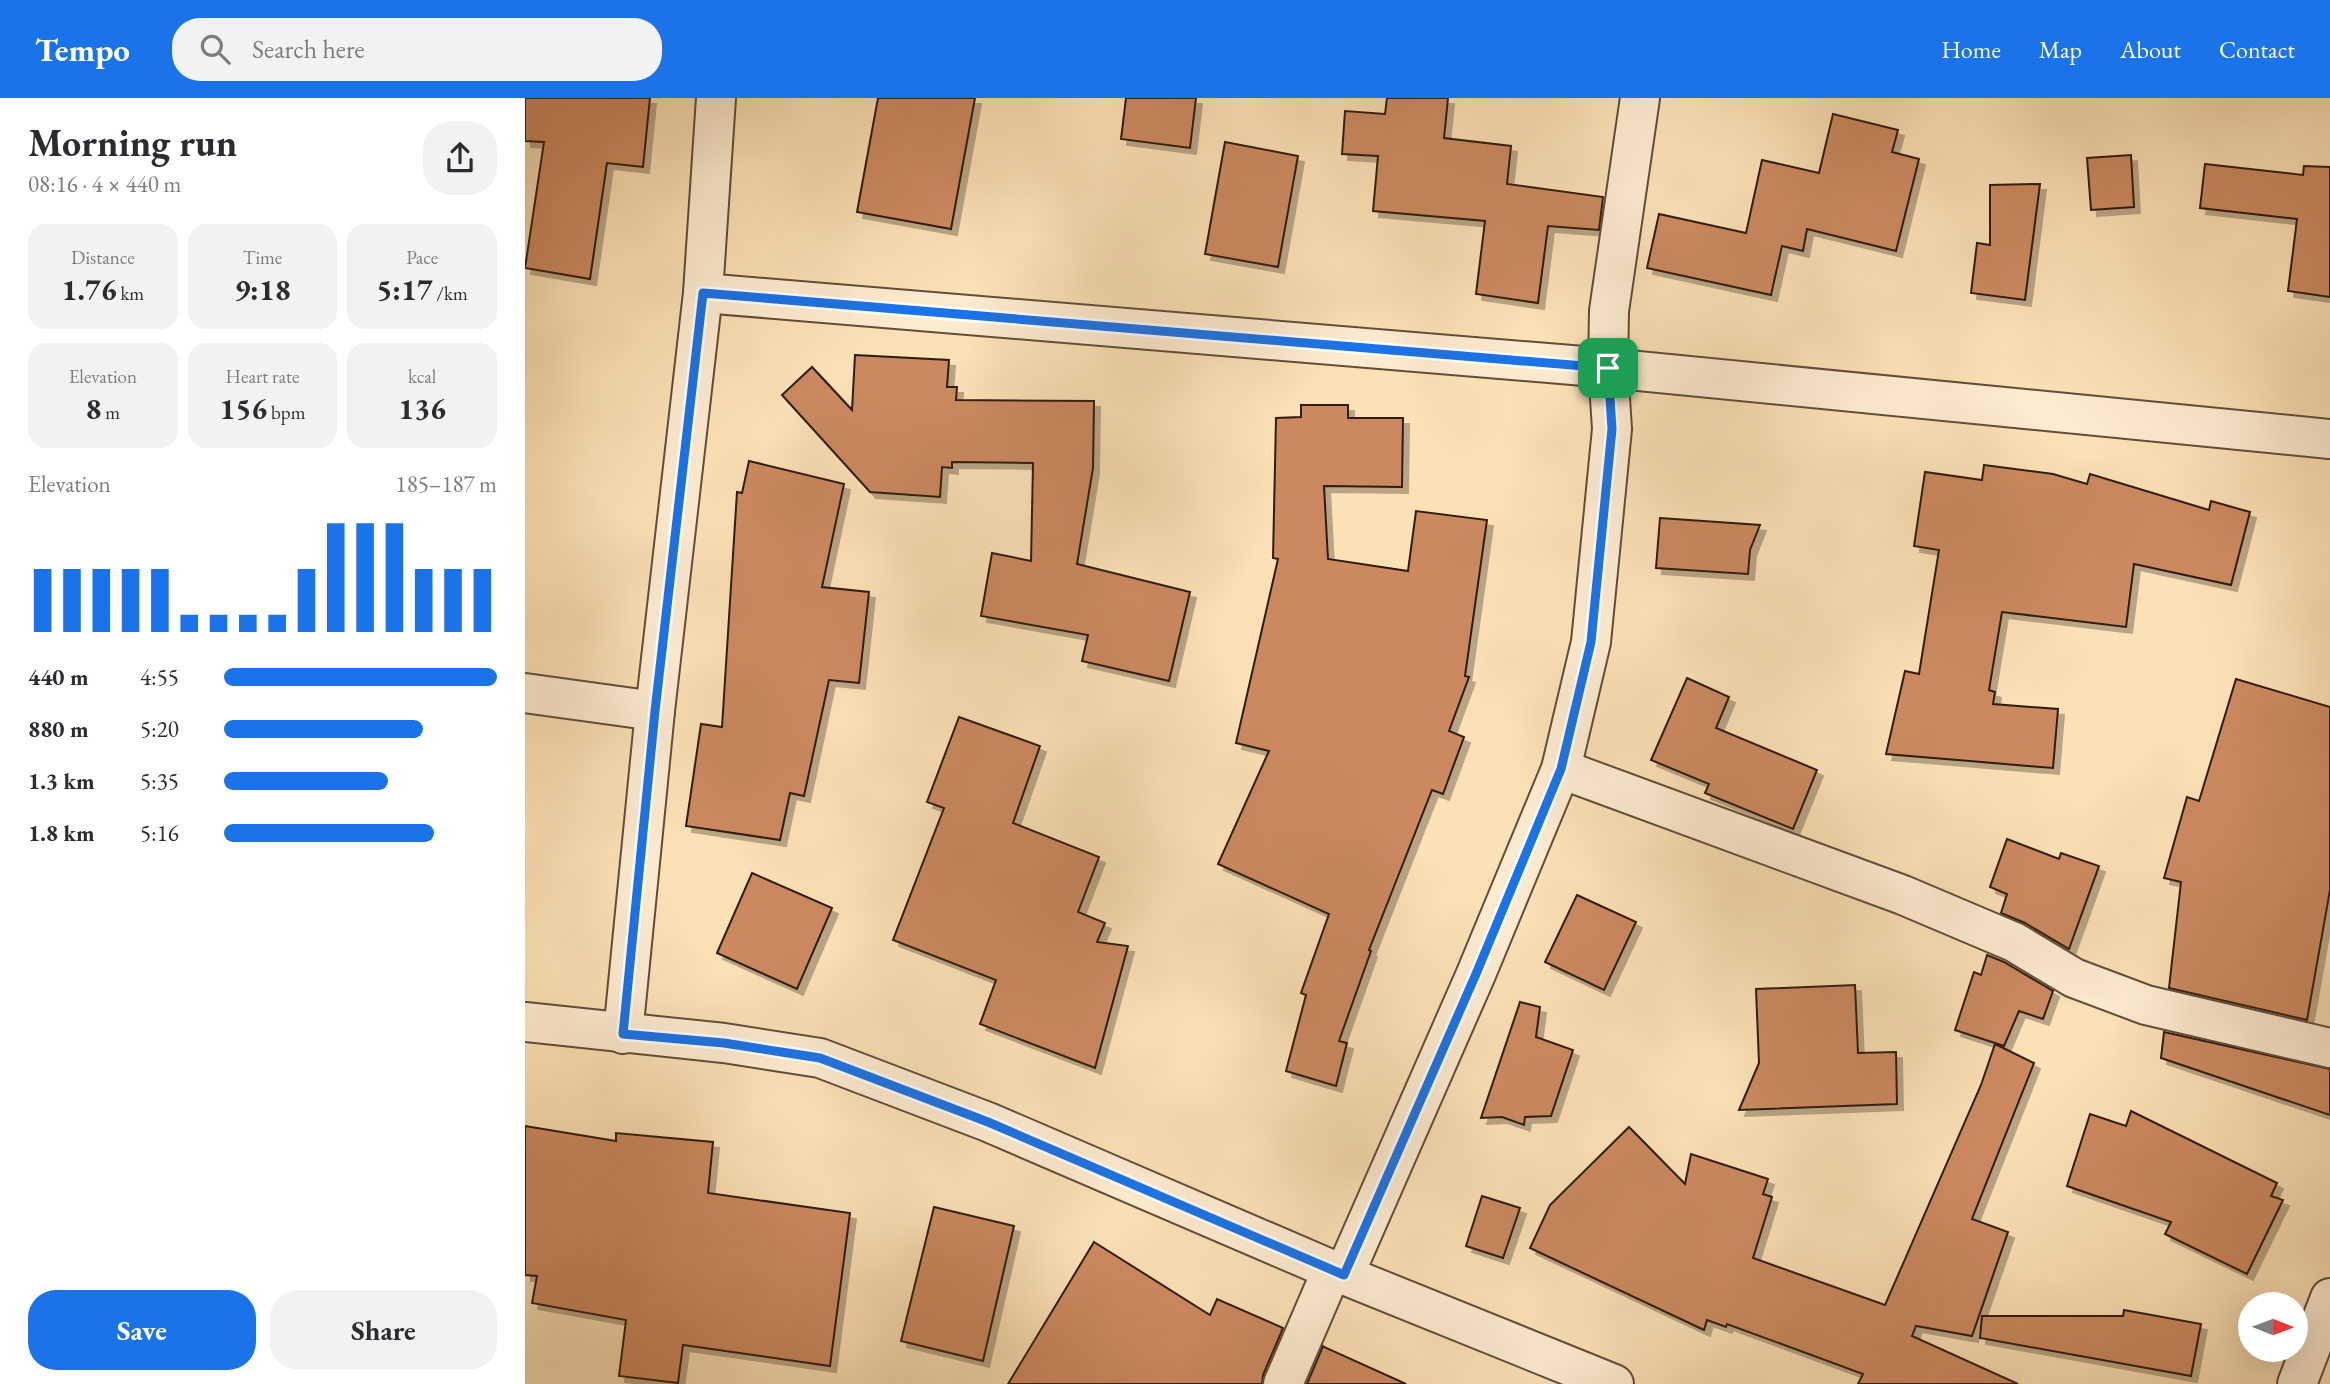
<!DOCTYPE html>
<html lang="en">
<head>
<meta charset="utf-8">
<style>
  :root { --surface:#fff; --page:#f2f2f3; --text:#2b2b33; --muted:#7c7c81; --accent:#1a73e8 }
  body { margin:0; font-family:"EB Garamond",serif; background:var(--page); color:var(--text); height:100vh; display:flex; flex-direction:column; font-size:26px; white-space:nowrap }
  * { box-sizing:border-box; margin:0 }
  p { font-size:23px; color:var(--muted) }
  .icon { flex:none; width:38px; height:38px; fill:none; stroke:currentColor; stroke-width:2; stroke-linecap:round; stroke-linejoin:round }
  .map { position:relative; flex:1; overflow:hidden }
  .details { display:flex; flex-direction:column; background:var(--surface); width:525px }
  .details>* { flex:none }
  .needle { width:46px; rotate:91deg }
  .tools { position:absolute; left:1713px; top:1194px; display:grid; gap:14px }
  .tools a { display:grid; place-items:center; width:70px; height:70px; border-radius:50%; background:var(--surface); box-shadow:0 7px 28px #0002; font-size:35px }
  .pin { position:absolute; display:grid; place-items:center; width:60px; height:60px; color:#fff; margin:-30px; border-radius:14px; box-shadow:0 4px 10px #0006 }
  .round { display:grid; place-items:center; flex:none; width:74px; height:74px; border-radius:28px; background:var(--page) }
  .summary { display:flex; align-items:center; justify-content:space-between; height:119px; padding:0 28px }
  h1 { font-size:38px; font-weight:700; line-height:52px }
  .metrics { display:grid; grid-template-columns:repeat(3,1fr); gap:10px; height:119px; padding:7px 28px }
  .metrics div { display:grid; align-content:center; border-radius:18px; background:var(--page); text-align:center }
  .metrics b { font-size:30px; font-weight:700 }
  .metrics small { font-size:19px; font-weight:400 }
  .metrics p { font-size:19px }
  .chart { height:196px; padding:14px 28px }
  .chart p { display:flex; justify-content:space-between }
  .chart svg { width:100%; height:126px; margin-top:7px; stroke:var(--accent); stroke-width:6 }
  .primary-button { display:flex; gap:14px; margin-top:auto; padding:14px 28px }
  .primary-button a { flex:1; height:80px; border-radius:28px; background:var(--accent); color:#fff; font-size:28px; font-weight:700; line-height:80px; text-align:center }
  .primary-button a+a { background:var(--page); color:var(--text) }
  ul { padding:0 28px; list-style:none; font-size:23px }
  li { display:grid; grid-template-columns:112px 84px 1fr; align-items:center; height:52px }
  li i { height:18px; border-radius:9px; background:var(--accent) }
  header { display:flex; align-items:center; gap:42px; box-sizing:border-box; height:98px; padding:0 35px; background:var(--accent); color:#fff }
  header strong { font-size:33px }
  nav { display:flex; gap:38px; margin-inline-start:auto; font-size:24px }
  .search { width:490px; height:63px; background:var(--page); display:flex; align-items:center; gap:18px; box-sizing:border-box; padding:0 24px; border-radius:28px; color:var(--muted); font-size:26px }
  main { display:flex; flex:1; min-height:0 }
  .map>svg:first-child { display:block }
</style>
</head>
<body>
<header>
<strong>Tempo</strong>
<div class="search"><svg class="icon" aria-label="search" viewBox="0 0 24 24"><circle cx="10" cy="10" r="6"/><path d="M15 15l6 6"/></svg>Search here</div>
<nav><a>Home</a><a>Map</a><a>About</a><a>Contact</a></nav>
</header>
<main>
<section class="details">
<div class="summary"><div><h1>Morning run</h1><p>08:16 · 4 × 440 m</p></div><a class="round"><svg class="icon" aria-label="share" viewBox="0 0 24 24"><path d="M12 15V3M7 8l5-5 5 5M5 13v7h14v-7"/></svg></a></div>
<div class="metrics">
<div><p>Distance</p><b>1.76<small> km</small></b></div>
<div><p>Time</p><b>9:18</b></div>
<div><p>Pace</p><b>5:17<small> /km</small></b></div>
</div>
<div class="metrics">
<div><p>Elevation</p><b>8<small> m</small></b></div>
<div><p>Heart rate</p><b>156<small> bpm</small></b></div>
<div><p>kcal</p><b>136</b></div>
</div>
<div class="chart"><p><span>Elevation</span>185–187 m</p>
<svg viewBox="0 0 160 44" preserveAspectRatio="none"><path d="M5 44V22M15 44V22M25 44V22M35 44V22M45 44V22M55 44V38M65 44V38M75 44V38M85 44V38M95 44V22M105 44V6M115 44V6M125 44V6M135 44V22M145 44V22M155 44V22"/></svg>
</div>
<ul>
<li><b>440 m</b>4:55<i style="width:100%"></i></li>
<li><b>880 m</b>5:20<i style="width:73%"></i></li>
<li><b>1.3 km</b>5:35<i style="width:60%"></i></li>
<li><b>1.8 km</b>5:16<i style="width:77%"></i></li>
</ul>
<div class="primary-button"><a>Save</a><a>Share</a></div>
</section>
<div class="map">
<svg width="1805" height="1286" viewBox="0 0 1805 1286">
  <defs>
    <filter id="shadow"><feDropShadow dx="6" dy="6" stdDeviation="0" flood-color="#0004"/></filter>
  </defs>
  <rect width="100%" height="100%" fill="#fce0b6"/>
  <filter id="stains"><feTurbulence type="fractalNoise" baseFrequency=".00286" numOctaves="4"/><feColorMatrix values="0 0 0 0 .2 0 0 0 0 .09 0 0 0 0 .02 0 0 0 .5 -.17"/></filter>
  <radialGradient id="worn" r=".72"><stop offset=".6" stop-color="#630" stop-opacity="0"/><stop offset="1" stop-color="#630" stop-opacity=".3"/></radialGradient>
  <!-- building -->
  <g fill="#cc8960" stroke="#2e1c11" stroke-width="2" filter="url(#shadow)">
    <path d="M 0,0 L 125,0 L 118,69 L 82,65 L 65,181 L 0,170 L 19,44 L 0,43 Z"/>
    <path d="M 353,0 L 450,0 L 426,131 L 332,114 Z"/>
    <path d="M 601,0 L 671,0 L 665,50 L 596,41 Z"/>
    <path d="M 862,0 L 923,0 L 919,40 L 986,48 L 982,86 L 1078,99 L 1074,132 L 1023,128 L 1013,205 L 951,196 L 960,123 L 848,113 L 853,58 L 817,56 L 820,13 L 860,16 Z"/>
    <path d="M 1308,16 L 1373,32 L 1367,54 L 1394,61 L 1371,153 L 1282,131 L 1278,153 L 1257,148 L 1246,197 L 1122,170 L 1134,116 L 1221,135 L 1237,62 L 1294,75 Z"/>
    <path d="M 700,44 L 773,58 L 753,169 L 680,156 Z"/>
    <path d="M 1606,57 L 1609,109 L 1566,112 L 1562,60 Z"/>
    <path d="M 1680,66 L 1778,77 L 1779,68 L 1805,69 L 1805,199 L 1763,193 L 1772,121 L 1675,110 Z"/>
    <path d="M 1515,86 L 1500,202 L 1446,195 L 1452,145 L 1465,147 L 1465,87 Z"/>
    <path d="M 330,257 L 424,262 L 422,289 L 432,289 L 431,302 L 569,303 L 568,370 L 552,466 L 665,494 L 644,583 L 557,563 L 563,537 L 456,518 L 467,455 L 506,463 L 508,365 L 427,364 L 427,370 L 417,369 L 415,399 L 345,394 L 257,297 L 287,269 L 327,312 Z"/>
    <path d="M 776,307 L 823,307 L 823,320 L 878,320 L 877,389 L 799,388 L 803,461 L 883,473 L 891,413 L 962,422 L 940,578 L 944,579 L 924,633 L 939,639 L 918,696 L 907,692 L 844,852 L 846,853 L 814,943 L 822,945 L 811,988 L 761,973 L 781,897 L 776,895 L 804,816 L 693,766 L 744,653 L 711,645 L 753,461 L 748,460 L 751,320 L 776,319 Z"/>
    <path d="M 224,363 L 319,386 L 297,489 L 344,494 L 334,585 L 304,582 L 279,698 L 265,695 L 255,742 L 161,728 L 176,626 L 197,629 L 212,394 L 217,395 Z"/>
    <path d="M 1459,367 L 1528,376 L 1562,386 L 1565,376 L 1684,412 L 1686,403 L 1725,414 L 1706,487 L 1609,466 L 1601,529 L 1477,514 L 1464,592 L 1470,594 L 1468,606 L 1533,611 L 1528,670 L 1361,656 L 1380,573 L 1394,576 L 1414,452 L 1389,448 L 1400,374 L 1457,382 Z"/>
    <path d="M 1135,420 L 1235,427 L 1225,452 L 1223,476 L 1131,470 Z"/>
    <path d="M 1162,580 L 1204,599 L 1191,630 L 1292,672 L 1268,731 L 1180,695 L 1184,686 L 1126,662 Z"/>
    <path d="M 1711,581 L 1805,609 L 1805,792 L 1782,922 L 1644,890 L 1656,784 L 1639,780 L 1662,699 L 1674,703 Z"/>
    <path d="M 434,619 L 515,648 L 488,725 L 574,759 L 553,814 L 580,825 L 572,844 L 603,848 L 570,970 L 455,926 L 471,882 L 368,842 L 419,710 L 402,704 Z"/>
    <path d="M 1482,741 L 1534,761 L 1536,755 L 1574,768 L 1544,851 L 1500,825 L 1476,815 L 1482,796 L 1465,789 Z"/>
    <path d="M 227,775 L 307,810 L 272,891 L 192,855 Z"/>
    <path d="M 1052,797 L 1111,824 L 1079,892 L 1020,864 Z"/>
    <path d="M 1462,857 L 1479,864 L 1528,893 L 1518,921 L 1494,913 L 1479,948 L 1430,932 L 1449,874 L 1456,877 Z"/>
    <path d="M 1330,887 L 1333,955 L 1371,954 L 1372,1006 L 1214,1012 L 1234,965 L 1231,891 Z"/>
    <path d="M 995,904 L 1015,909 L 1011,939 L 1048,952 L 1026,1018 L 1000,1019 L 999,1027 L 977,1019 L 956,1020 Z"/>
    <path d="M 1639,934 L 1805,971 L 1805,1017 L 1636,960 Z"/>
    <path d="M 1470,946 L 1509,965 L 1447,1121 L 1483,1134 L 1447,1238 L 1391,1228 L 1387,1238 L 1493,1286 L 1333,1286 L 1338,1276 L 1202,1226 L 1201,1229 L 1182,1222 L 1179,1232 L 1005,1150 L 1025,1107 L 1104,1029 L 1160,1086 L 1166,1056 L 1243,1081 L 1238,1096 L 1247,1099 L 1228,1160 L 1360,1207 L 1456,987 Z"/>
    <path d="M 1606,1013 L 1752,1085 L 1746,1098 L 1758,1102 L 1722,1176 L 1640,1136 L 1646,1124 L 1542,1088 L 1565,1016 L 1601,1028 Z"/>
    <path d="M 0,1028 L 91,1043 L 91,1035 L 188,1044 L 183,1095 L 325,1115 L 305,1268 L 158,1247 L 153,1285 L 94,1278 L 101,1222 L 7,1205 L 12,1178 L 0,1177 Z"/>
    <path d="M 957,1098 L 995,1110 L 978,1160 L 941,1148 Z"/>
    <path d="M 409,1109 L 489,1128 L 458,1263 L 376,1243 Z"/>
    <path d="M 569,1144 L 685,1217 L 692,1201 L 758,1230 L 738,1277 L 737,1286 L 483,1286 Z"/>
    <path d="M 1599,1212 L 1676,1226 L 1666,1278 L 1455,1240 L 1457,1218 L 1598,1218 Z"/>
    <path d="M 798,1248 L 799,1249 L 881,1286 L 782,1286 Z"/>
  </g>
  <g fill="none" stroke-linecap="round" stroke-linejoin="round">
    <defs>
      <g id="minor">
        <path d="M 178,195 L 1083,270 L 1805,341"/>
        <path d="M 0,595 L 130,613"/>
        <path d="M 1036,671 L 1378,797 L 1489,844 L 1549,880 L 1621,907 L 1805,950"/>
        <path d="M 0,924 L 199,945 L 295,960 L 463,1024 L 819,1177 L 1089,1286"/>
        <path d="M 98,936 L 130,613 L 178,195 L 191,0"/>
        <path d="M 819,1177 L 951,876 L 1036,671 L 1066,544 L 1087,331 L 1083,270 L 1084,213 L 1115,0"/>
        <path d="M 758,1286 L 807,1172"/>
        <path d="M 1772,1286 L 1805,1200"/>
      </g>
    </defs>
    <!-- minor casing -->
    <use href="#minor" stroke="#624d3a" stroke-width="42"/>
    <!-- minor -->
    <use href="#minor" stroke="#fdebd0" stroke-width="38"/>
  </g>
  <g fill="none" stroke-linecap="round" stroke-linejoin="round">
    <defs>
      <path id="route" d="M 178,195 L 1083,270 L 1087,331 L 1066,544 L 1036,671 L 951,876 L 819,1177 L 463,1024 L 295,960 L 199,945 L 98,936 L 130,613 Z"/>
    </defs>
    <!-- route casing -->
    <use href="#route" stroke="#fff" stroke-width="14"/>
    <!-- route -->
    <use href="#route" stroke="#1a73e8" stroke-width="9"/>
  </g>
  <rect width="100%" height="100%" filter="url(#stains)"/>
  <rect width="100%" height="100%" fill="url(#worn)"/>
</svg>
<div class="tools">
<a><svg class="needle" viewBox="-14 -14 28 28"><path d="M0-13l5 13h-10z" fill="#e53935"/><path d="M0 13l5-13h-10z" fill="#7c7c81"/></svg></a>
</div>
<div class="pin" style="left:1083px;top:270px;background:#1e9e55"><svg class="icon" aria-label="arrive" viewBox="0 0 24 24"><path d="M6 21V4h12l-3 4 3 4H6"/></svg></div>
</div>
</main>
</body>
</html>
